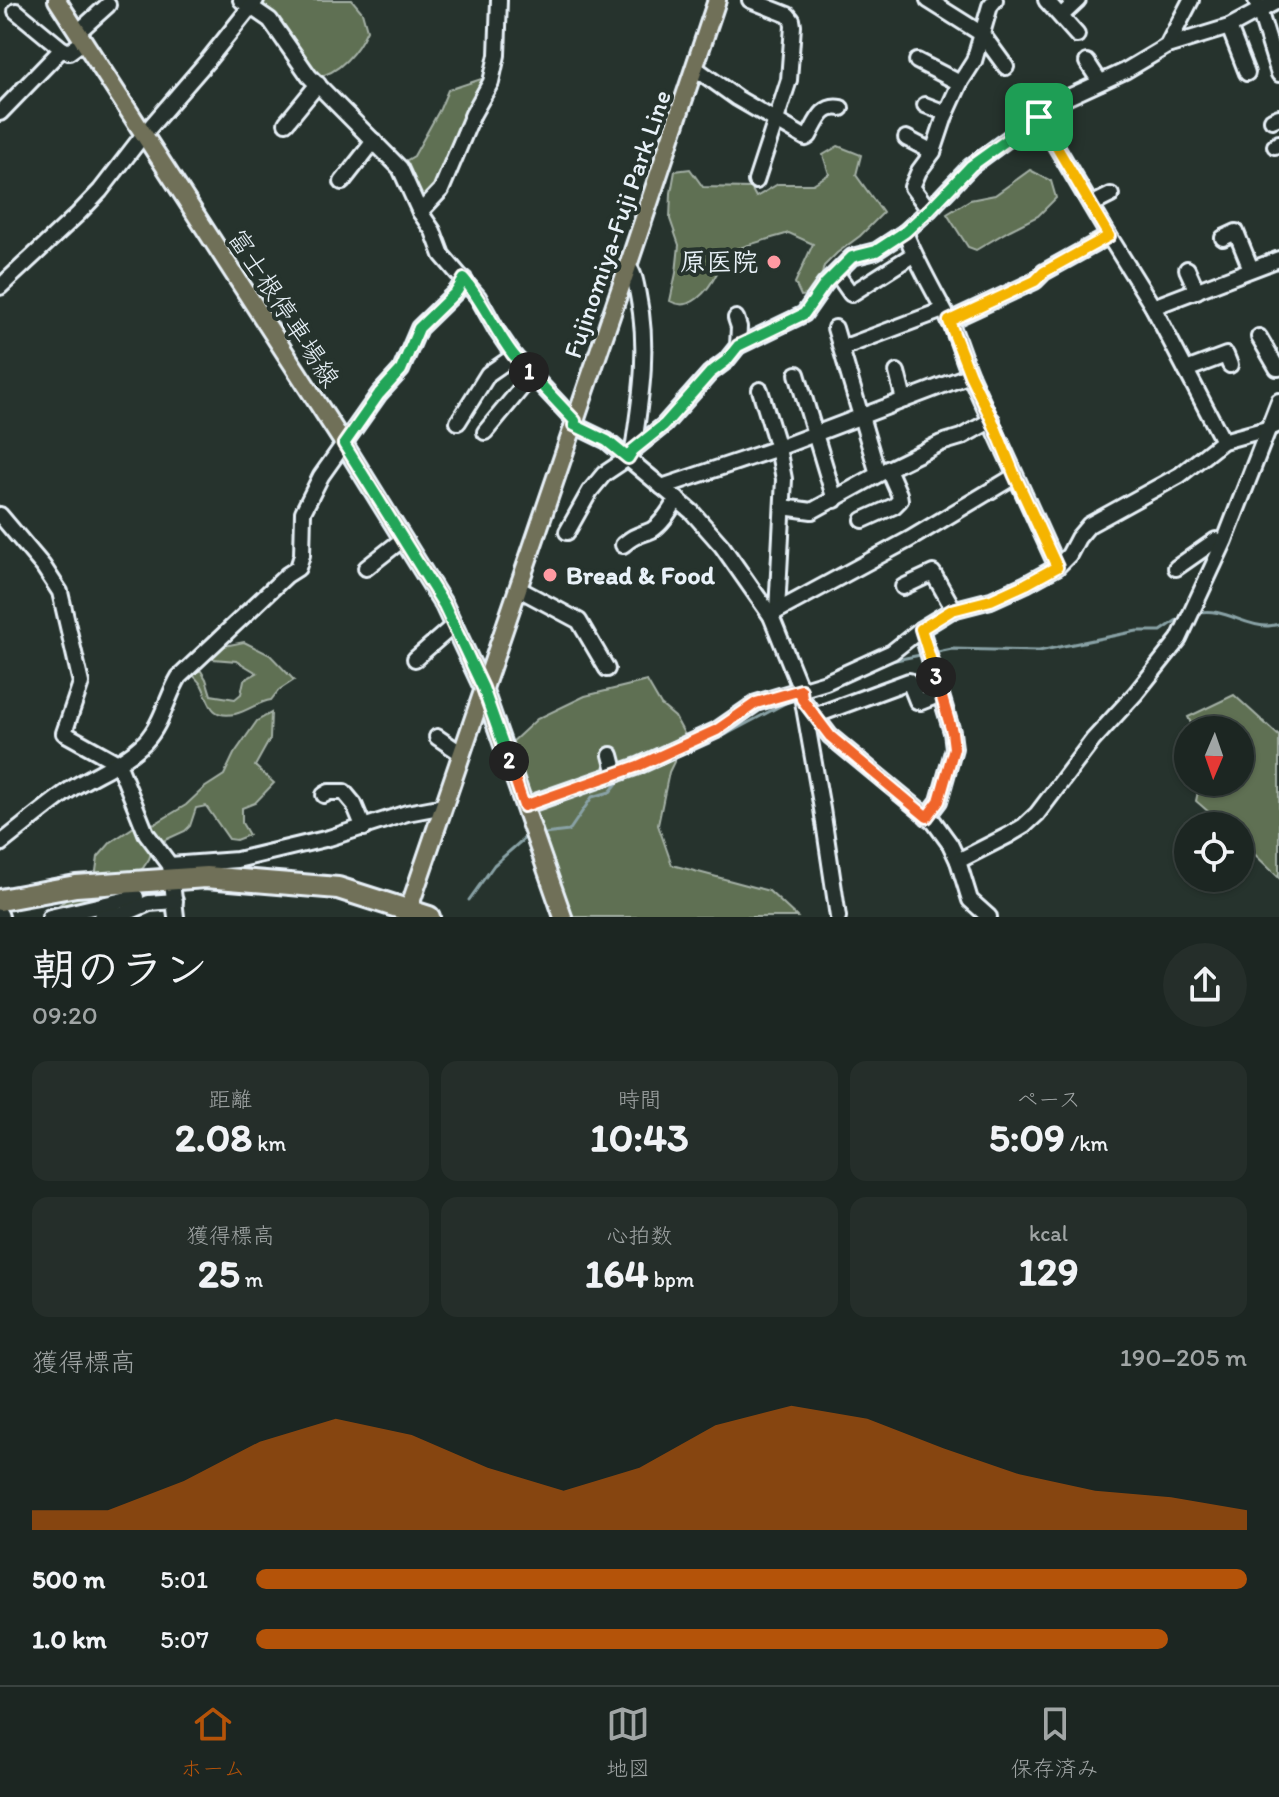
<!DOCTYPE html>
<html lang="ja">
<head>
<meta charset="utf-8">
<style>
  :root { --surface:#1c2622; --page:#252e2a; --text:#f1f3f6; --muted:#a0a5a5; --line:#3a4340; --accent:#b45309 }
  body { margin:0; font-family:Itim,"Klee One",sans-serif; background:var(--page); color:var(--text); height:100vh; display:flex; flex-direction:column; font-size:30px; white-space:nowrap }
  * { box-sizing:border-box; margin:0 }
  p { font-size:26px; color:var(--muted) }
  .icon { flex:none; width:44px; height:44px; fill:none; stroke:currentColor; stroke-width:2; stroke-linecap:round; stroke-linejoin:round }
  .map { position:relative; height:917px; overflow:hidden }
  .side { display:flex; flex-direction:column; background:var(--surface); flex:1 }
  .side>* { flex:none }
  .needle { width:52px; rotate:182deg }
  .tools { position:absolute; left:1174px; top:716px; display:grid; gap:16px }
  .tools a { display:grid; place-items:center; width:80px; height:80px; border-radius:50%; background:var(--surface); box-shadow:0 2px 6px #0004,0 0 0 2px var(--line); font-size:40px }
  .pin { position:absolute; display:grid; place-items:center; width:68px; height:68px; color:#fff; margin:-34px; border-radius:16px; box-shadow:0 4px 12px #0006 }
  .km { position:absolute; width:40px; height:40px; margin:-20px; border-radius:50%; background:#222; color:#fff; font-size:22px; line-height:40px; text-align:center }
  .round { display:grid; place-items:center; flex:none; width:84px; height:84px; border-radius:42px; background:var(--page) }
  .headline { display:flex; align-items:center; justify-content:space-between; height:136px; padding:0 32px }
  h1 { font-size:44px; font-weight:800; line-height:60px }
  .metrics { display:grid; grid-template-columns:repeat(3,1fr); gap:12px; height:136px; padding:8px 32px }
  .metrics div { display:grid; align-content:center; border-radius:16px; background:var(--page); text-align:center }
  .metrics b { font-size:40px; font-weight:800 }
  .metrics small { font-size:22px; font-weight:400 }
  .metrics p { font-size:22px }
  .chart { height:224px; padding:16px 32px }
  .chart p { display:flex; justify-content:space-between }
  .chart svg { width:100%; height:144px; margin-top:8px; fill:var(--accent); opacity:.7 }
  ul { padding:0 32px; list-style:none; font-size:26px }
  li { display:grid; grid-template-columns:128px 96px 1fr; align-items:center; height:60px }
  li i { height:20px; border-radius:10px; background:var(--accent) }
  .menu { display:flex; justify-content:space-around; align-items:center; height:112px; border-top:2px solid var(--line); background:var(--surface); font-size:22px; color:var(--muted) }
  .menu a { display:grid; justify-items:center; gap:4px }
  .menu .active { color:var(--accent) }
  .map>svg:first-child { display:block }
</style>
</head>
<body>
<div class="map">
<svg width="1279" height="917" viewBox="0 0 1279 917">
  <rect width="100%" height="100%" fill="#26332d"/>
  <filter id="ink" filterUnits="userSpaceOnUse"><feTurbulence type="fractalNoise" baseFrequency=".0125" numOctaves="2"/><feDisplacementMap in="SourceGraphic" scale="16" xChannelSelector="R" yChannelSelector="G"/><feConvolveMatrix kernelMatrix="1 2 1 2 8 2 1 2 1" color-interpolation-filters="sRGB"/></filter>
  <g filter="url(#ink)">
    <!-- green -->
    <g fill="#5f7053" stroke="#a4b0a6" stroke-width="2">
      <path d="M 264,0 L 352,0 L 362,12 L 367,30 C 358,50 339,75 315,77 L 254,7 Z"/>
      <path d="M 481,79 L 487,84 L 436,190 L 422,204 L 402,163 L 414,156 L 440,109 L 448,90 Z"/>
      <path d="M 838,146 L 861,155 L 856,175 L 883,213 L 860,236 L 837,253 L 824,266 L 817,294 L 801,296 L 795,283 L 813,244 L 789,233 C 780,236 734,248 730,252 C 723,258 721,266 717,273 C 708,291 690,313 670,301 L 676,273 L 679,245 L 670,219 L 671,193 L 675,171 L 690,169 L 703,187 L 751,188 L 756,197 L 778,184 L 813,184 L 829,174 L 823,155 Z"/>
      <path d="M 1030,170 L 1051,181 L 1056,198 L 1038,216 L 1010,230 L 976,250 L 968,247 L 947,214 L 970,200 L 995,195 Z"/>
      <path d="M 244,642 L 270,655 L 294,680 L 279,690 L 271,700 C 258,702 248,711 235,714 C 208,719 210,700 201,684 C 197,679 192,674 187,670 L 201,671 L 206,679 L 211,695 L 235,699 L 241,694 L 244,680 L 257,673 L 237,661 L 213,659 L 214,648 Z"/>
      <path d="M 647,681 L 661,705 L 675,717 L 686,737 L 669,772 L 658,825 L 672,865 L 769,891 L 797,917 L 570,917 L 518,762 L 510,744 L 537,719 L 585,696 Z"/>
      <path d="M 1234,695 L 1279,736 L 1279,878 L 1240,840 L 1240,826 L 1225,826 L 1196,801 L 1200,782 L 1240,782 L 1240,730 L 1194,730 L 1188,717 Z"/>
      <path d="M 271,713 L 270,739 L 255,766 L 274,783 L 255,803 L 242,808 L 242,823 L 249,835 L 236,840 L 229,839 L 206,806 L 196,808 L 190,826 L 185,831 L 154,845 L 149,859 L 143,868 L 113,890 L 95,900 L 91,909 L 92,917 L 43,917 L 95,878 L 98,857 L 111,842 L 134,827 L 156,823 L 186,805 L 204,788 L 224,775 L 234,754 L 257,721 Z"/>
    </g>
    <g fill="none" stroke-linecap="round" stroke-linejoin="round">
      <!-- stream -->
      <g stroke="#89a2a6" stroke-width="3">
        <path d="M 1197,613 C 1220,606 1244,626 1266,626 C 1271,626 1275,625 1279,624"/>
        <path d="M 933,653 L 952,649 L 1039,651 L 1137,631 L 1161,631 L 1177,620 L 1183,618"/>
        <path d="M 875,668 L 891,661 L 925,654"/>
        <path d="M 696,747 L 727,734 L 793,699"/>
        <path d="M 544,834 L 569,831 L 592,797 L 610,792 L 619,781 L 623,779"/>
        <path d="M 469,900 L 494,865 L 527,836"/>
      </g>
      <defs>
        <g id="minor">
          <path d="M 241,0 L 270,20 L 309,76 L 400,168 L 420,212 L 433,231 L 442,255 L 478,297 L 497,331 L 514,356 L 575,421"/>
          <path d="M 750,0 L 788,15 L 792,20 L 793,26 L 789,80 L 756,181"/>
          <path d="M 928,0 L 982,34 L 1006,67"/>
          <path d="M 1046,0 L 1077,35"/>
          <path d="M 1256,0 L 1279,74"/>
          <path d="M 16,11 L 62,49"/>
          <path d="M 1061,16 L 1078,0"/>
          <path d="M 1229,27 L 1247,73"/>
          <path d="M 78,32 L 108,5"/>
          <path d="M 1167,46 L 1229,27 L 1279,0"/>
          <path d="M 917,61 L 960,83"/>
          <path d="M 1087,62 L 1100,82"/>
          <path d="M 695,68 L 737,98 L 806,138 L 809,136 C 817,122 822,104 841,108"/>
          <path d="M 925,105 L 946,113"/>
          <path d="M 0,113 L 62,49 L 69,52 L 84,41"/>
          <path d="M 1039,117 L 1109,236"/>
          <path d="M 1272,120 L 1279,117"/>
          <path d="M 286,123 L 318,84"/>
          <path d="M 906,138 L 933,152"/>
          <path d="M 1275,146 L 1279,143"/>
          <path d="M 342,182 L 374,141"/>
          <path d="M 1091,205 L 1111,195"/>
          <path d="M 929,210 L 912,187 L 919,171 L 933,152 L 945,116 L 960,83 L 974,61 L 990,6 L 995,0"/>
          <path d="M 420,212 L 441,190 L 473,114 L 491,82 L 497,55 L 499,0"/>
          <path d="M 905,232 C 917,263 934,291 949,320 C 958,338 963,359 971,377 C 1000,440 1028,504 1057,567"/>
          <path d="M 1223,238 L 1236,232 L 1251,269"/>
          <path d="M 628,266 C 635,274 636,285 638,295 C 649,348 641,397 633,450"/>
          <path d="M 1187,269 L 1197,291"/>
          <path d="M 837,274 L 851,294 L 914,254"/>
          <path d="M 0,287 L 78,214 L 100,191 L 144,134 L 209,59 L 256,0"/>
          <path d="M 1153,307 L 1279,259"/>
          <path d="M 949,321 L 1035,281 L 1044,272 L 1109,236 L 1153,307 L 1223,441"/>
          <path d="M 835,328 L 878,474"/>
          <path d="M 1259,337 L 1277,368 L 1279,368"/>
          <path d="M 738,346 L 804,314 L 825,284 L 852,257 L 876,251 L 905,232 L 929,210 L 971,166 L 1009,138 L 1064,99 L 1125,71 L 1167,46 L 1191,0"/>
          <path d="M 842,348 L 943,310"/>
          <path d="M 1186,370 L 1226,355 L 1230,365"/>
          <path d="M 897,372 L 904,400"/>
          <path d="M 797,374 L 835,500"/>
          <path d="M 760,390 L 778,448 L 784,479 L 777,611"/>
          <path d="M 458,422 L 488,374 L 514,356"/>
          <path d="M 574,425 L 607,441 L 692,512 L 722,546 L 771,616 L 801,690 L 822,809 L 838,917"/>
          <path d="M 485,432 L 532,375"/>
          <path d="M 662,487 L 778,448 L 970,375"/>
          <path d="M 783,507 L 812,511 L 888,469 L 941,443 L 961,437 L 992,420"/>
          <path d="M 0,515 L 43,566 L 60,592 L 81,683 L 64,733 L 118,763 L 146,833 L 170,865 L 176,917"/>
          <path d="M 863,520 L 894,506 L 900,500 L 899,494 L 888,469"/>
          <path d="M 567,532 L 590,491 L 604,474 L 628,458 L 633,450 L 664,425 L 710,373 L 726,361 L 738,346 L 739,327 L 736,318"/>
          <path d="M 623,545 C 636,534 638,536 652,530 C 663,523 670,510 677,499"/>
          <path d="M 366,568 L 403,539"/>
          <path d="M 1176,568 L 1216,540 L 1223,543"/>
          <path d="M 903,587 L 933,573 L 954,610"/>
          <path d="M 519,589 L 579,621 L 607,669"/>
          <path d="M 771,616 L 777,611 L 910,539 L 1015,476"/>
          <path d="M 921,629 L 952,732 L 954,748 L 939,801 L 927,817"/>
          <path d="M 415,659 L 454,625"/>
          <path d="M 805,703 L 830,736 L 934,822 L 950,844 L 958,861 L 970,900 L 989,917"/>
          <path d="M 814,716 L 909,681 L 917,701 L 921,702 L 941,694"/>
          <path d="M 437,737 L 462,754"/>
          <path d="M 611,755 L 616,774"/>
          <path d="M 324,795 L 329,792 L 344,792 L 354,804 L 364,828"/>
          <path d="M 524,806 L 638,766 L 717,730 L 756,703 L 826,682 L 892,652 L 921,629 L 952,610 L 991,600 L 1026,584 L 1057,567 L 1069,555 L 1078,538 L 1089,525 L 1180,475 L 1223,441 L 1267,429 L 1279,424"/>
          <path d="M 0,844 C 22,827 44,808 68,791 C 93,774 123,764 145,742 C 162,724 167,697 179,677 L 287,575 L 298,568 L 302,555 L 303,512 L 321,476 L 379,394 L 401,370 L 419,328 L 457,291 L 464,279"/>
          <path d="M 958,861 L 1009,835 L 1024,826 L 1037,814 L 1093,740 L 1136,693 L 1179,639 L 1225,540 L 1279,401"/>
          <path d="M 170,865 L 237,860 L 329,838 L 407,813 L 444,806"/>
          <path d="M 0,914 L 1,917"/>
          <path d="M 50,917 L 136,897"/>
          <path d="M 101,917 L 124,914 L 149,903 L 175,901"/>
        </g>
        <g id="major">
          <path d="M 57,0 L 344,444 L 444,605 L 483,688 L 563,917"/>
          <path d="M 406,917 L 628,266 L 717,0"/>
        </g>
        <path id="highway" d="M 0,900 L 76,886 L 206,877 L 338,888 L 429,917"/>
      </defs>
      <!-- minor casing -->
      <use href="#minor" stroke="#e8f1f8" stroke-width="20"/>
      <!-- major casing -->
      <use href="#major" stroke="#e8f1f8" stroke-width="22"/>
      <!-- highway casing -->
      <use href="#highway" stroke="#e8f1f8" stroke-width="26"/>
      <!-- minor -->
      <use href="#minor" stroke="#26332d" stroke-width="14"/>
      <!-- major -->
      <use href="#major" stroke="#706f59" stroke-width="16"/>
      <!-- highway -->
      <use href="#highway" stroke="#706f59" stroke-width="20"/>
    </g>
  </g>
  <g fill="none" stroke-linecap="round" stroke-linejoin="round" filter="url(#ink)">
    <defs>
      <path id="split-1" d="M 529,372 L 575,421 L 574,425 L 607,441 L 628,458 L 633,450 L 664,425 L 710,373 L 726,361 L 738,346 L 804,314 L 825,284 L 852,257 L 876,251 L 905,232 L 929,210 L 971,166 L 1039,117"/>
      <path id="split-2" d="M 509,761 L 483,688 L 444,605 L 344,444 L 379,394 L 401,370 L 419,328 L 457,291 L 464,279 C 483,302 494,329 512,353 C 517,360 524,366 529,372"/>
      <path id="split-3" d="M 509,761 L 524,806 L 638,766 L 717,730 L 756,703 L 801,690 L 802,699 L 830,736 L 927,817 L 939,801 L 954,748 L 952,732 L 936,677"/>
      <path id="split-4" d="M 936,677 L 921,629 L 952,610 L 991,600 L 1026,584 L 1057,567 L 1015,476 L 992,420 L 970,375 L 949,321 L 1035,281 L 1044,272 L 1109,236 L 1039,117"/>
    </defs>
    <!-- split-1 casing -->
    <use href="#split-1" stroke="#fff" stroke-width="16"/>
    <!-- split-2 casing -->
    <use href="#split-2" stroke="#fff" stroke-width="16"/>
    <!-- split-3 casing -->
    <use href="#split-3" stroke="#fff" stroke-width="16"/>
    <!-- split-4 casing -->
    <use href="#split-4" stroke="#fff" stroke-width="16"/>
    <!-- split-1 -->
    <use href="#split-1" stroke="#22a559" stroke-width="10"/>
    <!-- split-2 -->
    <use href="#split-2" stroke="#22a559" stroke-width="10"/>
    <!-- split-3 -->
    <use href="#split-3" stroke="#f0652b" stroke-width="10"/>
    <!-- split-4 -->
    <use href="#split-4" stroke="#f5b400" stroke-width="10"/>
  </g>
  <!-- markers -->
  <g fill="#ff9aa2" stroke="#26332d" stroke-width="3">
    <circle cx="774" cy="262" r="8"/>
    <circle cx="550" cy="575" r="8"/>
  </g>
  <g text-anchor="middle" stroke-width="8" stroke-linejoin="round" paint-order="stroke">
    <!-- street labels -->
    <g font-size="26" fill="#e8f1f8" stroke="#26332d">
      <text transform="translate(617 224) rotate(-71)" y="9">Fujinomiya-Fuji Park Line</text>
      <text transform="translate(284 308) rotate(57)" y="9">富士根停車場線</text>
    </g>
    <!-- poi labels -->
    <g font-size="26" font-weight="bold" fill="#e8f1f8" stroke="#26332d" text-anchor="end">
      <text x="758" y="271">原医院</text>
      <text x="566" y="584" text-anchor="start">Bread &amp; Food</text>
    </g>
  </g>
</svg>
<div class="tools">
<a><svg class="needle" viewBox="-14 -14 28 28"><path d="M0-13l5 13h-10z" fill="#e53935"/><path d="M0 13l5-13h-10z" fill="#a0a5a5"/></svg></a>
<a><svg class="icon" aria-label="locate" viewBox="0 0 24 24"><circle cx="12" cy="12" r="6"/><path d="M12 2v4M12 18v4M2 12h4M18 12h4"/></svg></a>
</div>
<div class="pin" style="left:1039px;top:117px;background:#1e9e55"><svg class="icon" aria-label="arrive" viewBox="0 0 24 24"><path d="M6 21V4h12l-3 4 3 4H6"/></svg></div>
<b class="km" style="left:529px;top:372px">1</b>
<b class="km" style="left:509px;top:761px">2</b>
<b class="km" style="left:936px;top:677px">3</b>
</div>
<section class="side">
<div class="headline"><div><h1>朝のラン</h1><p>09:20</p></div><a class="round"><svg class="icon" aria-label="share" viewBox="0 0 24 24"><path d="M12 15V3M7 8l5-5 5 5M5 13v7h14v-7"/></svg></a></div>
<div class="metrics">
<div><p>距離</p><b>2.08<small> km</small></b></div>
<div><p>時間</p><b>10:43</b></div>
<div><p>ペース</p><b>5:09<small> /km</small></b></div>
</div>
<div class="metrics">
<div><p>獲得標高</p><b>25<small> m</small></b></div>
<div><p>心拍数</p><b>164<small> bpm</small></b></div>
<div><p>kcal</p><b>129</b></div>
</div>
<div class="chart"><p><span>獲得標高</span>190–205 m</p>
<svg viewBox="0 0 160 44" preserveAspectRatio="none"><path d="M0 44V38L10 38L20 29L30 17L40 10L50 15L60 25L70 32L80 25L90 12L100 6L110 10L120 19L130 27L140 32L150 34L160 38V44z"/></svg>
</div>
<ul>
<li><b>500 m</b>5:01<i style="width:100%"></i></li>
<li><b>1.0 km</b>5:07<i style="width:92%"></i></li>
</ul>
</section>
<nav class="menu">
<a class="active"><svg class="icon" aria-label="home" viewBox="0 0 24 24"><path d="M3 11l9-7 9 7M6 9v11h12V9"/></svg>ホーム</a>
<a><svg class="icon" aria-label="map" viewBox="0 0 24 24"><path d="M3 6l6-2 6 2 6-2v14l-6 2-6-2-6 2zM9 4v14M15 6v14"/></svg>地図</a>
<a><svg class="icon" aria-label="saved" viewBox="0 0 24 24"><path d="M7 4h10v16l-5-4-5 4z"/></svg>保存済み</a>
</nav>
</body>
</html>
